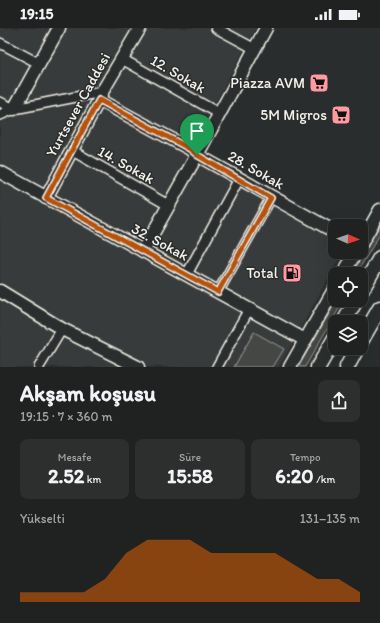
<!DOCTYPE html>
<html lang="tr">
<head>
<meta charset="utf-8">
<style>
  :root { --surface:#202222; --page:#2d2f2f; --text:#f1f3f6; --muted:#a2a4a5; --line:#3d3f40; --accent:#b45309 }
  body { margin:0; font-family:Itim,sans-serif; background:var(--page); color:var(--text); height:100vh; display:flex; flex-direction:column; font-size:15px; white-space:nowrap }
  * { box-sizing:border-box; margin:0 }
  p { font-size:13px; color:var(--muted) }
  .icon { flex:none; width:22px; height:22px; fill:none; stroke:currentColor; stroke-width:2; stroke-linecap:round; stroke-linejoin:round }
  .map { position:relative; height:339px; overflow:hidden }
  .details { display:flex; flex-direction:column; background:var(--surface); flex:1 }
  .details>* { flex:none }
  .needle { width:26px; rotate:92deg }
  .fabs { position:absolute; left:328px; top:191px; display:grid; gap:8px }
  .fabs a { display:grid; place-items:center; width:40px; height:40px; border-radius:8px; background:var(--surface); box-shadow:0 4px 16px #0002,0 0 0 1px var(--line); font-size:20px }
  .pin { position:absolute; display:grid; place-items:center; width:34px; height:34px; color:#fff; margin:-41px -17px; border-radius:50% 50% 50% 0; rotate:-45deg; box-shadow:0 0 4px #0007 }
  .pin .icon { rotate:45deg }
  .round { display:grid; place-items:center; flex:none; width:42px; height:42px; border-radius:8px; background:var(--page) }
  .head { display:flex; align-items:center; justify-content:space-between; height:68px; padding:0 20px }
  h1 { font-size:22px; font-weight:800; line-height:30px }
  .figures { display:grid; grid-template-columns:repeat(3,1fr); gap:6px; height:68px; padding:4px 20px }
  .figures div { display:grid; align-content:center; border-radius:8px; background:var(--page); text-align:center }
  .figures b { font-size:20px; font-weight:800 }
  .figures small { font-size:11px; font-weight:400 }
  .figures p { font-size:11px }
  .chart { height:112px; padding:8px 20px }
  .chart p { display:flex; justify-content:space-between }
  .chart svg { width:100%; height:72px; margin-top:4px; fill:var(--accent); opacity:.7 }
  .status { display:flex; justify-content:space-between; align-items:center; height:28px; padding:0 20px; background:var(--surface); direction:ltr }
  .status svg { height:11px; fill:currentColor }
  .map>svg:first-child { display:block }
</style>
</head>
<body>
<div class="status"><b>19:15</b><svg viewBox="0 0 49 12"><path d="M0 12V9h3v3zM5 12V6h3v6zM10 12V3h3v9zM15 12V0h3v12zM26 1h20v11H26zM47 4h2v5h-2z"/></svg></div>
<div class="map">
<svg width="380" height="339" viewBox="0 0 380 339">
  <rect width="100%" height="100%" fill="#2a2d2e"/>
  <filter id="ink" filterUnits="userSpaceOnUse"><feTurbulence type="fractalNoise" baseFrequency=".025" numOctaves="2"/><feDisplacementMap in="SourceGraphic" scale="8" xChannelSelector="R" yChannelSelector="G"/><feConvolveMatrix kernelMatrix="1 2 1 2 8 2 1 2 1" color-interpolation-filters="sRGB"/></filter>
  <g filter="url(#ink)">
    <!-- built -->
    <path fill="#373a3a" d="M 0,0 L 256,0 L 190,121 L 335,202 L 335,224 L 343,224 L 279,339 L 0,339 Z"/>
    <!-- green -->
    <g fill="#444645" stroke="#9c9c96">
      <path d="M 380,196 L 380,206 L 356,246 L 352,246 Z"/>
      <path d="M 337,272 L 344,272 L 305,339 L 298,339 Z"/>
      <path d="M 254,304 L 284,321 L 273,339 L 234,339 Z"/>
    </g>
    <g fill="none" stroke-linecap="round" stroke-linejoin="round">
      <defs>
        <g id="street">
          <path d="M 216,0 L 255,21"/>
          <path d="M 0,15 L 40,36"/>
          <path d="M 122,31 L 220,86"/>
          <path d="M 0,74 L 14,81"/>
          <path d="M 0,87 L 14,81 L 102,64"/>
          <path d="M 71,122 L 168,177"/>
          <path d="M 187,246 L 239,151"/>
          <path d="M 218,264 L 271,170"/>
          <path d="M 39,339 L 62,301"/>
          <path d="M 217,339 L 249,281"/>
        </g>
        <g id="secondary">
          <path d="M 99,72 L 190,121 L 197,127 L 335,204"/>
          <path d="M 14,81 L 59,0"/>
          <path d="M 0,144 L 305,312"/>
          <path d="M 46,170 L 99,72 L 102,64 L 140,0"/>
          <path d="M 361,216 L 380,182"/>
          <path d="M 143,223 L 197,127 L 266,0"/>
          <path d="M 343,246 L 356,224"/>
          <path d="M 0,263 L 62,301 L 138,339"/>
          <path d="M 290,339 L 335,260"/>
        </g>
        <g id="primary">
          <path d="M 361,263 L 380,230"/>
          <path d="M 344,294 L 356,272"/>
          <path d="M 361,313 L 380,280"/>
          <path d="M 318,339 L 335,310"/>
          <path d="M 347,339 L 357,320"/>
        </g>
      </defs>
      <!-- street casing -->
      <use href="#street" stroke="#f4f1e8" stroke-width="12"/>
      <!-- secondary casing -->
      <use href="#secondary" stroke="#f4f1e8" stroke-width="15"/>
      <!-- primary casing -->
      <use href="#primary" stroke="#f4f1e8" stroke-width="17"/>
      <!-- street -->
      <use href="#street" stroke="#2a2d2e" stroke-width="9"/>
      <!-- secondary -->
      <use href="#secondary" stroke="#2a2d2e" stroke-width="12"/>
      <!-- primary -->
      <use href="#primary" stroke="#2a2d2e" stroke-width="14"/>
    </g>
  </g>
  <g fill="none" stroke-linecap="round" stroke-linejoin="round" filter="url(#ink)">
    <defs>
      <path id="route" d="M 99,72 L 190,121 L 197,127 L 271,170 L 218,264 L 46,170 Z"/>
    </defs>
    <!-- route casing -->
    <use href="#route" stroke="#fff" stroke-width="8"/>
    <!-- route -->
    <use href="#route" stroke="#b45309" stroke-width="5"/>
  </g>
  <!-- icons -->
  <defs>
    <symbol id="supermarket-square" viewBox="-11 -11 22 22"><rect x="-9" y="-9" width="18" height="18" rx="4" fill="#ff9aa2" stroke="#2a2d2e"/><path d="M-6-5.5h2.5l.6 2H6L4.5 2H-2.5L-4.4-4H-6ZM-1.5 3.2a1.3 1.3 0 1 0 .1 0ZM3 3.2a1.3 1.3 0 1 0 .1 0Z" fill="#111"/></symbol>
    <symbol id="fuel-square" viewBox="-11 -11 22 22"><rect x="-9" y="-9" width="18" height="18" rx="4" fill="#ff9aa2" stroke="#2a2d2e"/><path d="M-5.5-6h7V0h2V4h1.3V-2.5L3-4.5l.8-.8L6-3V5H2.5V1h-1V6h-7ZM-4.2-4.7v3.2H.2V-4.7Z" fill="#111"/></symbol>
  </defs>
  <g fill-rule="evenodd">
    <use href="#supermarket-square" x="308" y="44" width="22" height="22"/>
    <use href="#supermarket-square" x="330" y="76" width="22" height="22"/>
    <use href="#fuel-square" x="281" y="234" width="22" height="22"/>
  </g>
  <g text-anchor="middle" stroke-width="3" stroke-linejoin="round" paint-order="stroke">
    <!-- street labels -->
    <g font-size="15" fill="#f4f1e8" stroke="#2a2d2e">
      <text transform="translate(178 46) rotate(30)" y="5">12. Sokak</text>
      <text transform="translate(78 77) rotate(-61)" y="5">Yurtsever Caddesi</text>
      <text transform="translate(126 137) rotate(29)" y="5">14. Sokak</text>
      <text transform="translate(256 142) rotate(30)" y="5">28. Sokak</text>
      <text transform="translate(160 214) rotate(28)" y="5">32. Sokak</text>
    </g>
    <!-- poi labels -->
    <g font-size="15" fill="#f4f1e8" stroke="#2a2d2e" text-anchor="end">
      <text x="305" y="60">Piazza AVM</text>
      <text x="327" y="92">5M Migros</text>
      <text x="278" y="250">Total</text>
    </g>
  </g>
</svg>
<div class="fabs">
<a><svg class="needle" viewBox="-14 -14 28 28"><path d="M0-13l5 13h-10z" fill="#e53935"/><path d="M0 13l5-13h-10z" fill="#a2a4a5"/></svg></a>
<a><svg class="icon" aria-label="locate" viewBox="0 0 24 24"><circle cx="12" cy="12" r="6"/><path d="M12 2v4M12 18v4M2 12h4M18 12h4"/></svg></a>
<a><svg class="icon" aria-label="layers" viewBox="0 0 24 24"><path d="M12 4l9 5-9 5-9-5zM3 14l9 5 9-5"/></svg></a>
</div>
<div class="pin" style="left:197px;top:127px;background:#1e9e55"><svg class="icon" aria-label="arrive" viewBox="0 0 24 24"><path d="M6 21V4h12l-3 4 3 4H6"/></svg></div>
</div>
<section class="details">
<div class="head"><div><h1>Akşam koşusu</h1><p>19:15 · 7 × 360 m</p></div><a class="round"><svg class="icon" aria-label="share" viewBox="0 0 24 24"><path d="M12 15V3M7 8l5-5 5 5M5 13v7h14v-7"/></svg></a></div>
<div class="figures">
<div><p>Mesafe</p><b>2.52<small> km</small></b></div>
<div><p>Süre</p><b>15:58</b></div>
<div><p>Tempo</p><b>6:20<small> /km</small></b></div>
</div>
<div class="chart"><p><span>Yükselti</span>131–135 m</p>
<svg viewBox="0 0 160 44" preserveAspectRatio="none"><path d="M0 44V38L10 38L20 38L30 38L40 30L50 14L60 6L70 6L80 6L90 14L100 14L110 14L120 14L130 22L140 30L150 30L160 38V44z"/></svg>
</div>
</section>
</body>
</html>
